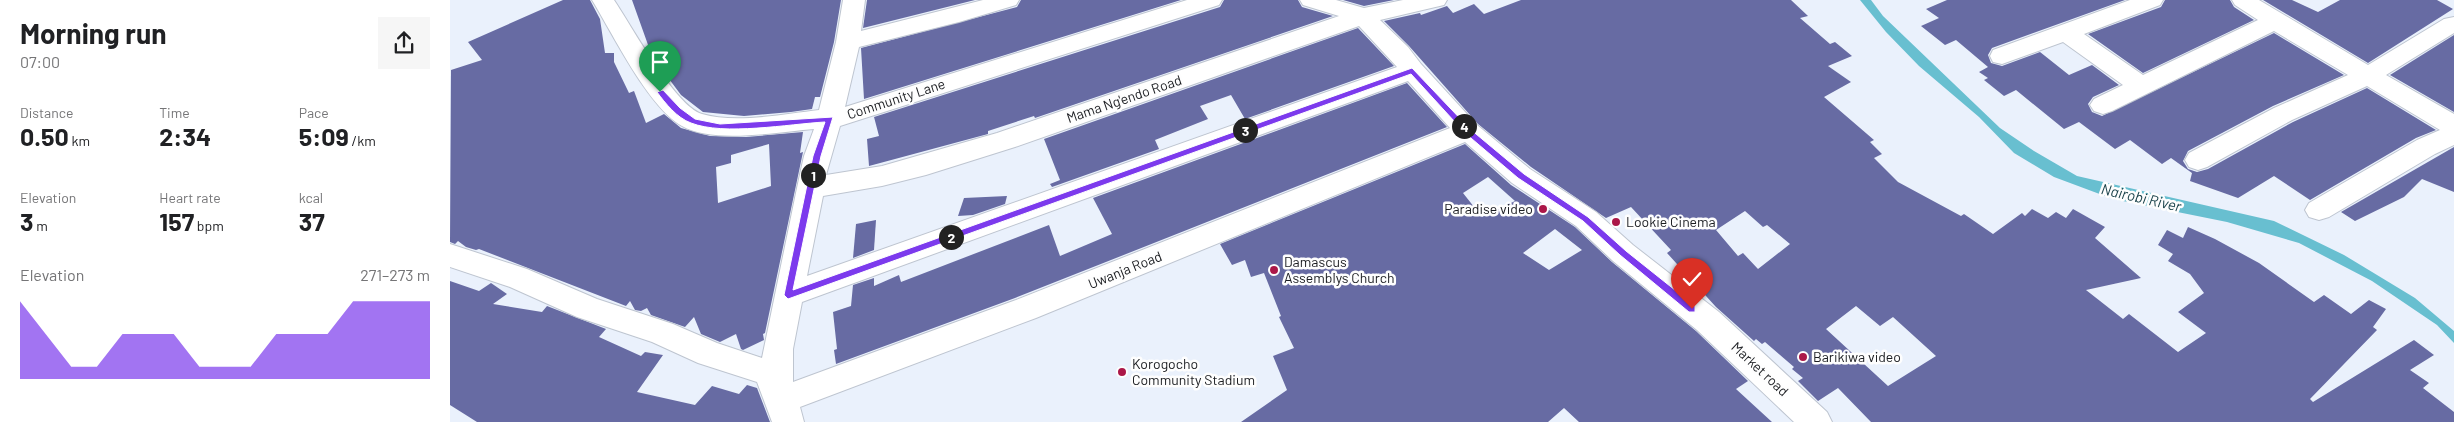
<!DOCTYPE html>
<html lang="en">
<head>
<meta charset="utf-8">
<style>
  :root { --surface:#fff; --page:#f6f6f6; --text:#202124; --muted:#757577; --accent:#7c3aed }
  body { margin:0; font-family:Barlow,sans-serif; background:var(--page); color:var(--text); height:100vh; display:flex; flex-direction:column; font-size:19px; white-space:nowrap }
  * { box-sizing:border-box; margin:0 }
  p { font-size:16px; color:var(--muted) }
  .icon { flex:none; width:28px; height:28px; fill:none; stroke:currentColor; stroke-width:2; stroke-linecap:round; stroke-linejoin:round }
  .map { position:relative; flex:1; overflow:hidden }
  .details { display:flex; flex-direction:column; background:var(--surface); width:450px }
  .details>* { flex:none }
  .pin { position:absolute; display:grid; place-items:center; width:42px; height:42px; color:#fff; margin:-51px -21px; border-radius:50% 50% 50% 0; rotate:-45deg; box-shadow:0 0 5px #0007 }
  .pin .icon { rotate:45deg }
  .km { position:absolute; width:25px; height:25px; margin:-12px; border-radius:50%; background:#222; color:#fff; font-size:14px; line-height:25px; text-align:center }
  .round { display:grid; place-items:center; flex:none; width:52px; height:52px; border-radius:0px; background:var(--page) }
  .summary { display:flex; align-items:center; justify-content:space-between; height:85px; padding:0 20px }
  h1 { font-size:28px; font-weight:700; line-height:38px }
  .metrics { display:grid; grid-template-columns:repeat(3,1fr); gap:8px; height:85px; padding:5px 20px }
  .metrics div { display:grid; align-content:center }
  .metrics b { font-size:25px; font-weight:700 }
  .metrics small { font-size:14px; font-weight:400 }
  .metrics p { font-size:14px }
  .chart { height:140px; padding:10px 20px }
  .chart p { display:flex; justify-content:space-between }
  .chart svg { width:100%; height:90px; margin-top:5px; fill:var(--accent); opacity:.7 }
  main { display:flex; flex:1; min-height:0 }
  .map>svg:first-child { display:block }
</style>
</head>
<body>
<main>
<section class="details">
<div class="summary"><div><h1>Morning run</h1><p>07:00</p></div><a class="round"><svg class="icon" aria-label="share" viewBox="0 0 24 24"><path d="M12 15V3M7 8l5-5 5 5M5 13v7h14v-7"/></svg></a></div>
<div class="metrics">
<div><p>Distance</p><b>0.50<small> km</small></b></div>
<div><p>Time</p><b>2:34</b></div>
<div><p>Pace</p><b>5:09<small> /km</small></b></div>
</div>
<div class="metrics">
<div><p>Elevation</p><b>3<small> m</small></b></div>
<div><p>Heart rate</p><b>157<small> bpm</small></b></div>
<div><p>kcal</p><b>37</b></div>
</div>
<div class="chart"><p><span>Elevation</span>271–273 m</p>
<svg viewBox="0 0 160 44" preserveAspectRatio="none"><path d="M0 44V6L10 22L20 38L30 38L40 22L50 22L60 22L70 38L80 38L90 38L100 22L110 22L120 22L130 6L140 6L150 6L160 6V44z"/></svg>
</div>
</section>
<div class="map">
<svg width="2004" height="422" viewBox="0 0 2004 422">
  <rect width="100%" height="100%" fill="#eaf1fc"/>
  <!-- water -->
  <path fill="#68bfd0" d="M 1410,0 L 1421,0 L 1433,16 L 1550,128 L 1584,151 L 1627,176 L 1824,221 L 1894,255 L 1965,298 L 2004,331 L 2004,343 L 1987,325 L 1922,281 L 1849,243 L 1777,222 L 1663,199 L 1604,177 L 1564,153 L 1529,117 L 1469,66 L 1436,32 Z"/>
  <!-- building -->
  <g fill="#676ba3" fill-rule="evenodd">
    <path d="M 113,0 L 140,0 L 150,19 L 155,53 L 164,53 L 164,62 L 179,93 L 184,91 L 196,123 L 214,114 L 231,128 L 260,136 L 296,137 L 353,132 L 350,153 L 353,152 L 315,333 L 313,334 L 314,340 L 293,350 L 291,349 L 286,334 L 270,342 L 251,334 L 244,317 L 235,327 L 201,315 L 197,308 L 191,311 L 185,310 L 180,301 L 176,306 L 29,249 L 26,250 L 16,247 L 8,241 L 5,244 L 0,242 L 1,70 L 32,60 L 18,42 ZM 319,144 L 321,186 L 268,203 L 266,167 L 281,163 L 281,155 Z"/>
    <path d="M 182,0 L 391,0 L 384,42 L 370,97 L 365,97 L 362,109 L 341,112 L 294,116 L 253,112 L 231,95 L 202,56 Z"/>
    <path d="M 417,0 L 525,0 L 413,28 Z"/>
    <path d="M 571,0 L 731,0 L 414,99 L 411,48 L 567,7 Z"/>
    <path d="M 774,0 L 848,0 L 852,7 L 883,16 L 585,118 L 584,116 L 538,131 L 538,134 L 419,166 L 417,139 L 429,136 L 424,117 L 770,7 Z"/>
    <path d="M 893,0 L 944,0 L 914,6 Z"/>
    <path d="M 1071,0 L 1341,0 L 1358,16 L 1350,18 L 1380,44 L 1385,42 L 1402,56 L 1378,66 L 1401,82 L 1374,97 L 1424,140 L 1420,142 L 1432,154 L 1424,158 L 1448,182 L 1511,216 L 1514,214 L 1543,234 L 1572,213 L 1575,216 L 1582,209 L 1598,218 L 1606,212 L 1616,218 L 1623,209 L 1655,227 L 1645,238 L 1691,278 L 1636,290 L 1673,319 L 1679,314 L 1728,352 L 1756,333 L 1728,312 L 1754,293 L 1740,274 L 1718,261 L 1723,254 L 1708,245 L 1717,230 L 1733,238 L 1738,227 L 1765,239 L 1809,263 L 1864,302 L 1874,295 L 1901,314 L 1919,300 L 1936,309 L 1923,327 L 1927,330 L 1860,399 L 1863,402 L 1964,340 L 1984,355 L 1960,370 L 1979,383 L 1973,388 L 2004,412 L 2004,422 L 1421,422 L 1388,388 L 1368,401 L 1348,381 L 1353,378 L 1342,369 L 1344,367 L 1315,342 L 1312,344 L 1306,339 L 1304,341 L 1266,307 L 1217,253 L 1221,250 L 1181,207 L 1156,218 L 1081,167 L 1028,124 L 959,46 L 934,21 L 970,13 L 971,15 L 997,6 L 1003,13 L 1024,4 L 1034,14 ZM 1295,211 L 1313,227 L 1317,225 L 1340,244 L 1308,269 L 1293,253 L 1288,256 L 1266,230 ZM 1406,306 L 1430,326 L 1443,317 L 1486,356 L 1438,386 L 1376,329 Z"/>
    <path d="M 1497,0 L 1675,0 L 1542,48 L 1538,55 L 1541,63 L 1552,66 L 1590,52 L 1619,75 L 1642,65 L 1669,85 L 1643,97 L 1638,104 L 1642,112 L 1652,116 L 1824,33 L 1894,75 L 1823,106 L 1738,151 L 1733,161 L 1738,169 L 1747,172 L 1758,169 L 1843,122 L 1917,88 L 1986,130 L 1966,138 L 1860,200 L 1824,176 L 1788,198 L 1740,181 L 1742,173 L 1721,158 L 1712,164 L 1680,140 L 1665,149 L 1629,122 L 1614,129 L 1566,90 L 1554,96 L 1534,80 L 1538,78 L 1529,72 L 1538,67 L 1506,40 L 1495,45 L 1471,26 L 1489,18 L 1476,9 Z"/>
    <path d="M 1715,0 L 1780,0 L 1784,7 L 1804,20 L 1693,73 L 1638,34 L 1711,7 Z"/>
    <path d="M 1813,0 L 1842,0 L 1868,12 L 1890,0 L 1987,0 L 2003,9 L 1918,63 Z"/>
    <path d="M 908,28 L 944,66 L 795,119 L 781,95 L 750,106 L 758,119 L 705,140 L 709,149 L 602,187 L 600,184 L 610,180 L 594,139 Z"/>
    <path d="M 2004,35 L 2004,112 L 1940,75 Z"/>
    <path d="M 957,83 L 997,127 L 565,298 L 386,364 L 384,350 L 387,349 L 383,312 L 401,306 L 403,285 L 424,278 L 424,286 L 449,275 L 451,282 L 599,225 L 610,256 L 662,234 L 643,198 Z"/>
    <path d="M 1015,144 L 1061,185 L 1125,227 L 1162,262 L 1246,331 L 1298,381 L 1286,389 L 1322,422 L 1129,422 L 1114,408 L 1098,422 L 791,422 L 837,390 L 823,356 L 844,348 L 829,317 L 831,316 L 814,273 L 801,277 L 795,260 L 782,265 L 770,244 ZM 1038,177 L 1065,201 L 1032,217 L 1013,193 ZM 1105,229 L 1132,250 L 1099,270 L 1073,253 Z"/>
    <path d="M 2004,147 L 2004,192 L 1972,179 L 1954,197 L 1905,221 L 1891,212 Z"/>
    <path d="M 557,196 L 555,204 L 523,215 L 508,216 L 514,198 Z"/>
    <path d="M 426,220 L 424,250 L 403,258 L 406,224 Z"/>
    <path d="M 0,281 L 29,291 L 41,283 L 57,294 L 43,304 L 92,312 L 97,306 L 156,329 L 149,337 L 191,356 L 195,352 L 213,355 L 187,392 L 245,405 L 262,386 L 289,394 L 297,385 L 307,388 L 320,422 L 27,422 L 0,405 Z"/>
  </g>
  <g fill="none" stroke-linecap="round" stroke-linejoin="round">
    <defs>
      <g id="minor">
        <path d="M 142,0 L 164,0 C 181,25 225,106 252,114 C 285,124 335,114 369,110 L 386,42 L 393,0 L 415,0 L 411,31 L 533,0 L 569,0 L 566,5 L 509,22 L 409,47 L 395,107 L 737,0 L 772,0 L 769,5 L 390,126 L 376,175 L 432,166 L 547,133 L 889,16 L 853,5 L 850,0 L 886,0 L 914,8 L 953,0 L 997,0 L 994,5 L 930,20 L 958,47 L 971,64 L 1027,125 L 1080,169 L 1146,212 L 1183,245 L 1269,312 L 1377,412 L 1382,422 L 1344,422 L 1247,330 L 1163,261 L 1126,226 L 1062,183 L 1015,142 L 586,318 L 350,407 L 354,422 L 322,422 L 307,382 L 248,363 L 202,342 L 127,317 L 60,287 L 0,267 L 0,244 L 77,269 L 147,299 L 223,324 L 267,343 L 312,358 L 347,188 L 354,156 L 364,129 C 329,132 262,144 232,126 C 198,107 163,34 142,0 ZM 909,26 L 947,67 L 357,276 L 373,196 L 432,186 L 476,175 L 565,147 ZM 958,81 L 1000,128 L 566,300 L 343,382 L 343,349 L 352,302 Z"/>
        <path d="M 1680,0 L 1713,0 L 1710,5 L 1634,34 L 1693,75 L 1808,20 L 1785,5 L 1782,0 L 1809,0 L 1918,65 L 1994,19 L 2004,17 L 2004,33 L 1936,75 L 2004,114 L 2004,145 L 1985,154 L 1879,217 L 1869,220 L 1859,217 L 1855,210 L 1859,203 L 1967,140 L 1990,130 L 1917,86 L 1842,120 L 1757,167 L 1748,170 L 1739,167 L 1735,160 L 1739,153 L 1824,108 L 1898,75 L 1824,31 L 1662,111 L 1653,114 L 1644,111 L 1640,105 L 1644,99 L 1673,85 L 1613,42 L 1552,64 L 1543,62 L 1540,56 L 1543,50 Z"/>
      </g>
    </defs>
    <!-- minor casing -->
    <use href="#minor" stroke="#bec5d0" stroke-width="2"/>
    <!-- minor -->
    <use href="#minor" fill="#fff" fill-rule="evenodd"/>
  </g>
  <!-- route -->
  <path fill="#7c3aed" stroke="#fff" d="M 962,68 L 1020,129 L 1074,174 L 1138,217 L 1176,251 L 1245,306 L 1245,312 L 1239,312 L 1170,255 L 1133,221 L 1068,178 L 1015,133 L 961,74 L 338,299 L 334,295 L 363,156 L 375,122 C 339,124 274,136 241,123 C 227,118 215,103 207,92 L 213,90 L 230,108 L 245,119 L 270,124 L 383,117 L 371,156 L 343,290 Z"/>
  <!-- markers -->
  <g fill="#ab1748" stroke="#fefefe" stroke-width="2">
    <circle cx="1093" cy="209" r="5"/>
    <circle cx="1166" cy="222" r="5"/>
    <circle cx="824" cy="270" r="5"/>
    <circle cx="1353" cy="357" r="5"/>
    <circle cx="672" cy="372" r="5"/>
  </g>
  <g text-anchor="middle" stroke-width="5" stroke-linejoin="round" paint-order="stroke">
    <!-- street labels -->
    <g font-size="14" fill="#1b1d21" stroke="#fefefe">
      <text transform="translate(446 99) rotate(-18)" y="5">Community Lane</text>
      <text transform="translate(674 99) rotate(-19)" y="5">Mama Ng'endo Road</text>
      <text transform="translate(675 270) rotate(-22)" y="5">Uwanja Road</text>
      <text transform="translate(1310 369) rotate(43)" y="5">Market road</text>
    </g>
    <!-- poi labels -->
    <g font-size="14" fill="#1b1d21" stroke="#fefefe" text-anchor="start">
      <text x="1083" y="214" text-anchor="end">Paradise video</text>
      <text x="1176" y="227">Lookie Cinema</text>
      <text x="834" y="267">Damascus<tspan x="834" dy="16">Assemblys Church</tspan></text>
      <text x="1363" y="362">Barikiwa video</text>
      <text x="682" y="369">Korogocho<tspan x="682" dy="16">Community Stadium</tspan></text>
    </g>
    <!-- water labels -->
    <g font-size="15" font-style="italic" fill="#163f47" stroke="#fefefe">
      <text transform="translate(1691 198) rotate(13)" y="5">Nairobi River</text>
    </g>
  </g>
</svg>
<div class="pin" style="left:210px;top:92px;background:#1e9e55"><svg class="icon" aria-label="arrive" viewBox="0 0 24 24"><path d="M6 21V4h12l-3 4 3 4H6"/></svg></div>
<div class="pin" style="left:1242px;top:309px;background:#d93025"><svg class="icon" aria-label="check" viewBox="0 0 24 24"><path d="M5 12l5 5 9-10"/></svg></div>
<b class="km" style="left:363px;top:175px">1</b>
<b class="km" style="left:501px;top:237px">2</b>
<b class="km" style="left:795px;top:130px">3</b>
<b class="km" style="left:1014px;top:126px">4</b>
</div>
</main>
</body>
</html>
